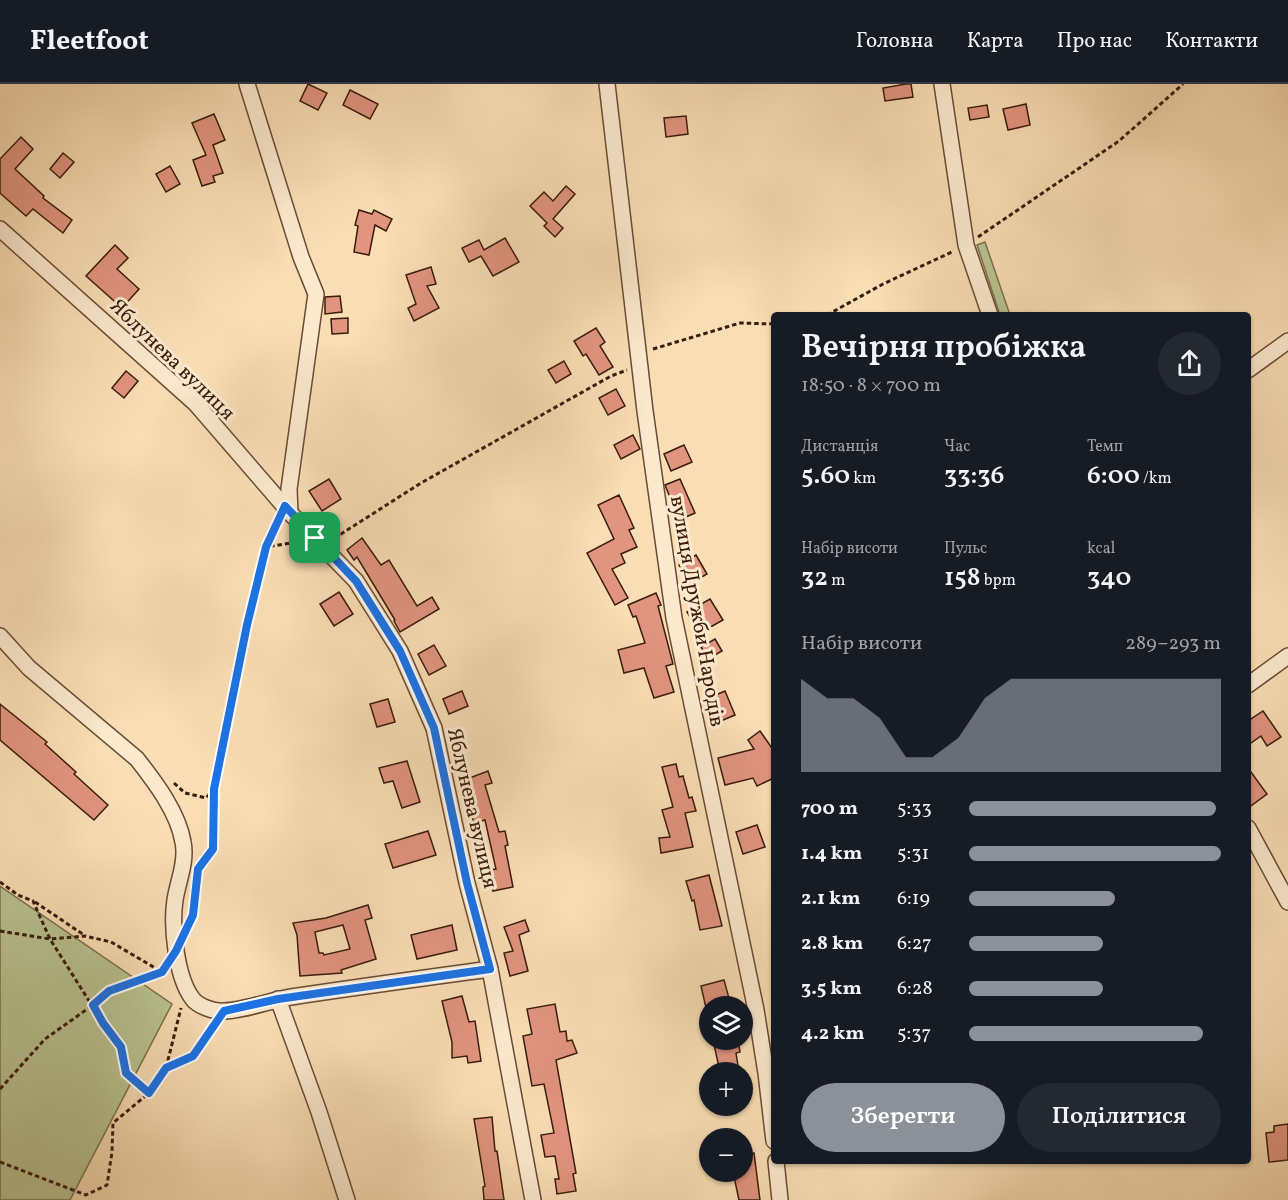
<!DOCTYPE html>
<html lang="uk">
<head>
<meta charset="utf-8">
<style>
  :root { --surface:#171b24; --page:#242831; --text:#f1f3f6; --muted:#9ea1a6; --line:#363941; --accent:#8c9099 }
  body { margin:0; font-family:Vollkorn,serif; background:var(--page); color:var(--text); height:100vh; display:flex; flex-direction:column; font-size:22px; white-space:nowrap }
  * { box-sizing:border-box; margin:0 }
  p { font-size:20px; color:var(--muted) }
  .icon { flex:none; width:33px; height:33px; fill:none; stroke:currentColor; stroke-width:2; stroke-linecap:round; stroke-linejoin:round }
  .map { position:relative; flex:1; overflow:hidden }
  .side { position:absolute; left:771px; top:228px; width:480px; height:852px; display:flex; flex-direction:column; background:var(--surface); border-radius:6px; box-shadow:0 2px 4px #0004 }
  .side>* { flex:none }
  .controls { position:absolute; left:699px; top:912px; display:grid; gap:12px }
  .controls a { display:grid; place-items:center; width:54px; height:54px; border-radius:50%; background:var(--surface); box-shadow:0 2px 4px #0004; font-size:30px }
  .pin { position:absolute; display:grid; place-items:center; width:51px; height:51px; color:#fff; margin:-26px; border-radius:12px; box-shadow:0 3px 9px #0006 }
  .round { display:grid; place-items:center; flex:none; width:63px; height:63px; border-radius:32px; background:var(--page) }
  .overview { display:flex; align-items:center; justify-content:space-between; height:102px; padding:0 30px }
  h1 { font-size:33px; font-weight:600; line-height:45px }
  .stats { display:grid; grid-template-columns:repeat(3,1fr); gap:9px; height:102px; padding:6px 30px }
  .stats div { display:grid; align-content:center }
  .stats b { font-size:26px; font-weight:600 }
  .stats small { font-size:16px; font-weight:400 }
  .stats p { font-size:16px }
  .chart { height:168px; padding:12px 30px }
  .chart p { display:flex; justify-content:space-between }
  .chart svg { width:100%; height:108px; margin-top:6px; fill:var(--accent); opacity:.7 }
  .button { display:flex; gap:12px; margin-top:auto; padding:12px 30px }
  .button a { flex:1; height:69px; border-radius:36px; background:var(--accent); color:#fff; font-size:24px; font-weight:600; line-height:69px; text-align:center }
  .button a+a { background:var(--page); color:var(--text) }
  ul { padding:0 30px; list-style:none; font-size:20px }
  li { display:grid; grid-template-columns:96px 72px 1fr; align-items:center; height:45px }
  li i { height:15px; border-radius:8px; background:var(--accent) }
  header { display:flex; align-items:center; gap:36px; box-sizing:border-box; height:84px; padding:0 30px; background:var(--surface); border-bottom:2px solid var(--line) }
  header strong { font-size:28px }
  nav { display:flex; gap:33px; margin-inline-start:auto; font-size:21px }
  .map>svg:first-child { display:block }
</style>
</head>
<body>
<header>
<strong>Fleetfoot</strong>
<nav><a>Головна</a><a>Карта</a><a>Про нас</a><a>Контакти</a></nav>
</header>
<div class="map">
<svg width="1288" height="1116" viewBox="0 0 1288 1116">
  <rect width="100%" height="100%" fill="#f9ddb4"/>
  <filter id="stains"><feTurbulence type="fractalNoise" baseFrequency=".00333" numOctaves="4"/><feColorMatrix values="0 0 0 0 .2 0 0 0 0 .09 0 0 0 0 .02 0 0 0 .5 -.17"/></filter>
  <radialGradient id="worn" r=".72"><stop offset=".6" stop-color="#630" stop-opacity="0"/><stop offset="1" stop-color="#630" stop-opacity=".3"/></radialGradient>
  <!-- green -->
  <g fill="#b9c291" stroke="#7a6f4e" stroke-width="1.5">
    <path d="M 985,158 L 1010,231 L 1000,231 L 977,161 Z"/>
    <path d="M 0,802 L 172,920 L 70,1116 L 0,1116 Z"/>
  </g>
  <!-- building -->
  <g fill="#e1947f" stroke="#3a1c0b" stroke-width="1.5" fill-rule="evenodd">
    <path d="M 308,0 L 327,9 L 318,26 L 300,17 Z"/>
    <path d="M 906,0 L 911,0 L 913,13 L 885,17 L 883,4 Z"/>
    <path d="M 350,6 L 378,20 L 370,35 L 343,21 Z"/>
    <path d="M 1026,20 L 1030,41 L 1008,46 L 1003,25 Z"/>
    <path d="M 987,21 L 989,33 L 970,36 L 968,24 Z"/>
    <path d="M 214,30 L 225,56 L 213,61 L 223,89 L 213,92 L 215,98 L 202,102 L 193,76 L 206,71 L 192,39 Z"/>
    <path d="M 686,32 L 688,50 L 666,53 L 664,34 Z"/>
    <path d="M 21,53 L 33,65 L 15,85 L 44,112 L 43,114 L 72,136 L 63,149 L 33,125 L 26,132 L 0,109 L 0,75 Z"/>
    <path d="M 63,69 L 74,78 L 60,94 L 50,85 Z"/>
    <path d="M 170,82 L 180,100 L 166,108 L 156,90 Z"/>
    <path d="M 566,102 L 575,110 L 553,135 L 563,144 L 555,153 L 544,142 L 547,139 L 530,122 L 544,108 L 553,117 Z"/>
    <path d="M 359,126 L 372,130 L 374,126 L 392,135 L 386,147 L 375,141 L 369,171 L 354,168 L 358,142 L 355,141 Z"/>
    <path d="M 505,154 L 519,178 L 493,192 L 481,172 L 469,178 L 462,164 L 479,156 L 484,166 Z"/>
    <path d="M 115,161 L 128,174 L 117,185 L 139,205 L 122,224 L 86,192 Z"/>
    <path d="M 431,183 L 436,200 L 427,202 L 439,224 L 414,237 L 408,224 L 416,220 L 406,191 Z"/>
    <path d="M 340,212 L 342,228 L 325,230 L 325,213 Z"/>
    <path d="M 348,234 L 348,249 L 332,250 L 331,235 Z"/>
    <path d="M 596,244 L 605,258 L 600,262 L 613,283 L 599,291 L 586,270 L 583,272 L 574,257 Z"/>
    <path d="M 564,277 L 571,290 L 556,299 L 548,286 Z"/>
    <path d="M 126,287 L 138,297 L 124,314 L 112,304 Z"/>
    <path d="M 616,305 L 625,322 L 608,331 L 599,314 Z"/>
    <path d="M 633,351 L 640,365 L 621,375 L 614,361 Z"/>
    <path d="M 684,361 L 692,378 L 671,387 L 664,370 Z"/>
    <path d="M 329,395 L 341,415 L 322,427 L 309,407 Z"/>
    <path d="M 680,395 L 695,429 L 679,436 L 665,401 Z"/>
    <path d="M 619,411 L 634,444 L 629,446 L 637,463 L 621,470 L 625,479 L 612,485 L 628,514 L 615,521 L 587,469 L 614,455 L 598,421 Z"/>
    <path d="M 362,454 L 381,481 L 389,476 L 417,522 L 432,513 L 439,525 L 400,548 L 394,537 L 395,536 L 357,473 L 354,476 L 347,466 Z"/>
    <path d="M 696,471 L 707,490 L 690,500 L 679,481 Z"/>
    <path d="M 339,508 L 353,530 L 334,542 L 320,520 Z"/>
    <path d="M 656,509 L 661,521 L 658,522 L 673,580 L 666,582 L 674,608 L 654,614 L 644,584 L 624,589 L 618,566 L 645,559 L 636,532 L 633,533 L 628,521 Z"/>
    <path d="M 710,515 L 723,536 L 700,549 L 687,528 Z"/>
    <path d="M 715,555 L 722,567 L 708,575 L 701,563 Z"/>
    <path d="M 434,561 L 446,582 L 429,591 L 418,570 Z"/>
    <path d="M 462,607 L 468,622 L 449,630 L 443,615 Z"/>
    <path d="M 725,607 L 735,631 L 716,639 L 706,615 Z"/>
    <path d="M 388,615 L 395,638 L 377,643 L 370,620 Z"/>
    <path d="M 0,620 L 47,658 L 45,660 L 76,688 L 74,690 L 108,721 L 94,736 L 0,656 Z"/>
    <path d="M 1263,627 L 1281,653 L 1267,662 L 1261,652 L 1248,661 L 1248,637 Z"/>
    <path d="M 760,647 L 774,667 L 774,694 L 757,702 L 753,694 L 725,701 L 718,674 L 754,665 L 748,656 Z"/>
    <path d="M 407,677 L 420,718 L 402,724 L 393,697 L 384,699 L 379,684 Z"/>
    <path d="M 676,680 L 679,693 L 683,692 L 689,714 L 692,713 L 696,727 L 685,729 L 693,763 L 661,769 L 659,754 L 670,753 L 662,726 L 673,723 L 662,683 Z"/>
    <path d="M 1248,684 L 1267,710 L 1248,724 Z"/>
    <path d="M 488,687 L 492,699 L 485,701 L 499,748 L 505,747 L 508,761 L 505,762 L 513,803 L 493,807 L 489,786 L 496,785 L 485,736 L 474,739 L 465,709 L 463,709 L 459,698 Z"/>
    <path d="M 757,741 L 765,763 L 743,770 L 736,748 Z"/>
    <path d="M 428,747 L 436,771 L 393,784 L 385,760 Z"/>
    <path d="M 709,791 L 722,842 L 700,846 L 694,816 L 692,817 L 686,797 Z"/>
    <path d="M 368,821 L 372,834 L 365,836 L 376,875 L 341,886 L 342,889 L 300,892 L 297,851 L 293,839 L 326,834 ZM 343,841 L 350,865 L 324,871 L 323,869 L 319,869 L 315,848 Z"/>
    <path d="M 525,836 L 529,847 L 519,851 L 528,887 L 510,892 L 504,869 L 513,867 L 504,843 Z"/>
    <path d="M 452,841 L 457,866 L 417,875 L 411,851 Z"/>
    <path d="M 724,896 L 730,918 L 706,924 L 701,902 Z"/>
    <path d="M 462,912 L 469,938 L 475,937 L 481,977 L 468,979 L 467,972 L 452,974 L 452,958 L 442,917 Z"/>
    <path d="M 555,920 L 560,948 L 566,947 L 567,957 L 572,956 L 577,969 L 556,976 L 576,1089 L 573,1090 L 576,1107 L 557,1110 L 555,1095 L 559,1095 L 555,1072 L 545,1073 L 541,1051 L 554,1049 L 544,1000 L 532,1002 L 523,952 L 532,950 L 527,925 Z"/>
    <path d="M 713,956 L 738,956 L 740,968 L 736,969 L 739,988 L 720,988 Z"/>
    <path d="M 492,1033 L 495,1067 L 497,1067 L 504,1116 L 484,1116 L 483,1103 L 485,1102 L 474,1035 Z"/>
    <path d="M 1288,1040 L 1288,1076 L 1269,1078 L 1266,1049 L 1274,1048 L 1274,1042 Z"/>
    <path d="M 754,1069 L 760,1116 L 739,1116 L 733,1088 L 742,1088 L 742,1072 Z"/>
  </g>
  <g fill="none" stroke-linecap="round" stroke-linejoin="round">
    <defs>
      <g id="street">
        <path d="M 247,0 L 301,173 L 316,210 L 289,405 L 290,429"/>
        <path d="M 607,0 L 645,327 L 674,534 L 756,926 L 766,989 L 774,1057"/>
        <path d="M 942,0 L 966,161 L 990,231"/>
        <path d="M 0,145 L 196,320 L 290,429 L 356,497 L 400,567 L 434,644 L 467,799 L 490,885 L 533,1116"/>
        <path d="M 1248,286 L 1288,257"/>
        <path d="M 0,552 L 29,584 L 137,675 C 155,698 178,728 183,758 C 187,777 178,797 175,816 C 171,842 176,892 192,914 C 197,922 214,928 224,927 C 243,927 271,916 291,913 C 357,903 424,894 490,885"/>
        <path d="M 1248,601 L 1288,572"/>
        <path d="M 1248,744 L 1288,818"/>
        <path d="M 278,915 L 319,1028 L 347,1116"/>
        <path d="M 776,1077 L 780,1116"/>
      </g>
    </defs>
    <!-- street casing -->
    <use href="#street" stroke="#6a4c35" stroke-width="18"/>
    <!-- path -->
    <g stroke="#3a1c0b" stroke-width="3" stroke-dasharray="4.5 3" stroke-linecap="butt">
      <path d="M 978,153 L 1119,57 L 1183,0"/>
      <path d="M 827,231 L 883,200 L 954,167"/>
      <path d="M 653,265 L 740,239 L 774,240"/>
      <path d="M 333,451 L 341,450 L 421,399 L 611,292 L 627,286"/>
      <path d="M 266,463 L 278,437"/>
      <path d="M 174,699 L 185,709 L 206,714 L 213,706"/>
      <path d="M 198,786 L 213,765 L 214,705 L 247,541 L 266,463 L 297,458"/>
      <path d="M 0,798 L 18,811 L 33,817 L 50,855 L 103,939 L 121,963 L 126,989 L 149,1009"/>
      <path d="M 35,818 L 84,851"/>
      <path d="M 189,839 L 193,831 L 197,793"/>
      <path d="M 0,847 L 50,855 L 85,852 L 111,858 L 162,888"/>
      <path d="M 167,984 L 193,972 L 215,941"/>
      <path d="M 0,1005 L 45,955 L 93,921 L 109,907 L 162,888 L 165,884"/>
      <path d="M 0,1078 L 86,1111 L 107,1101 L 112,1068 L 113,1039 L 149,1009 L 166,984 L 181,924"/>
    </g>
    <!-- street -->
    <use href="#street" stroke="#fbe9ce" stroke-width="15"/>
  </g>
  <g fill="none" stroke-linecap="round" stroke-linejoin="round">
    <defs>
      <path id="route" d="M 285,422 L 356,497 L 400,567 L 434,644 L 467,799 L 490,885 L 278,915 L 224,927 L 193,972 L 166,984 L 149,1009 L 126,989 L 121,963 L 103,939 L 93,921 L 109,907 L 162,888 L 176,867 L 193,831 L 198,785 L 213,765 L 214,705 L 247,541 L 266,463 Z"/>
    </defs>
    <!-- route casing -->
    <use href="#route" stroke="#fff" stroke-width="12"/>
    <!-- route -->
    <use href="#route" stroke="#1a73e8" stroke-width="8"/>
  </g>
  <g text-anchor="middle" stroke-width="6" stroke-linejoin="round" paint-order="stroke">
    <!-- street labels -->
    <g font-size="21" fill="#3a1c0b" stroke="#fbe9ce">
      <text transform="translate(173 275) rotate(44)" y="7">Яблунева вулиця</text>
      <text transform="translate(698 527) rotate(80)" y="7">вулиця Дружби Народів</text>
      <text transform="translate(473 724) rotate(77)" y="7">Яблунева вулиця</text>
    </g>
  </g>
  <rect width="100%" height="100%" filter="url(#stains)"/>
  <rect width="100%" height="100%" fill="url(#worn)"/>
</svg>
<div class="controls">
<a><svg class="icon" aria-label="layers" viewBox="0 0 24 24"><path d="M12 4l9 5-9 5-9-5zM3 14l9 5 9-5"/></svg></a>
<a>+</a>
<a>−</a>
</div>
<div class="pin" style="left:315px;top:454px;background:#1e9e55"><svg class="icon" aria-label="arrive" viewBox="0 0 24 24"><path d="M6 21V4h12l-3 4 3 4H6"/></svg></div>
<section class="side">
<div class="overview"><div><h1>Вечірня пробіжка</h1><p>18:50 · 8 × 700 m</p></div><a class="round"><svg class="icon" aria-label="share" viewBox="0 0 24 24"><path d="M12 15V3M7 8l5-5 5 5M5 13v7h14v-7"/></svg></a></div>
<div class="stats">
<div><p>Дистанція</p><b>5.60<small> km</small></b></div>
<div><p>Час</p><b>33:36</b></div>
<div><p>Темп</p><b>6:00<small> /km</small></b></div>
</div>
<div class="stats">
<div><p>Набір висоти</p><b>32<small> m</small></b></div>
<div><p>Пульс</p><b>158<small> bpm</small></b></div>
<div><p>kcal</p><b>340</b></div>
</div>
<div class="chart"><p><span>Набір висоти</span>289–293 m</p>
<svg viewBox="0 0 160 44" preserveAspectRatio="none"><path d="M0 44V6L10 14L20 14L30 22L40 38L50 38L60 30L70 14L80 6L90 6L100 6L110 6L120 6L130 6L140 6L150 6L160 6V44z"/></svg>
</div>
<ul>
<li><b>700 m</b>5:33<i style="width:98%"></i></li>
<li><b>1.4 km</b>5:31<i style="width:100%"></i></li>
<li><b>2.1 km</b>6:19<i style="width:58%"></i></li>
<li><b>2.8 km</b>6:27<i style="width:53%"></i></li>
<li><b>3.5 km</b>6:28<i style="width:53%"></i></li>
<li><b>4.2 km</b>5:37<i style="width:93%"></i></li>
</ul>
<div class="button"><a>Зберегти</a><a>Поділитися</a></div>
</section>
</div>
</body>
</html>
